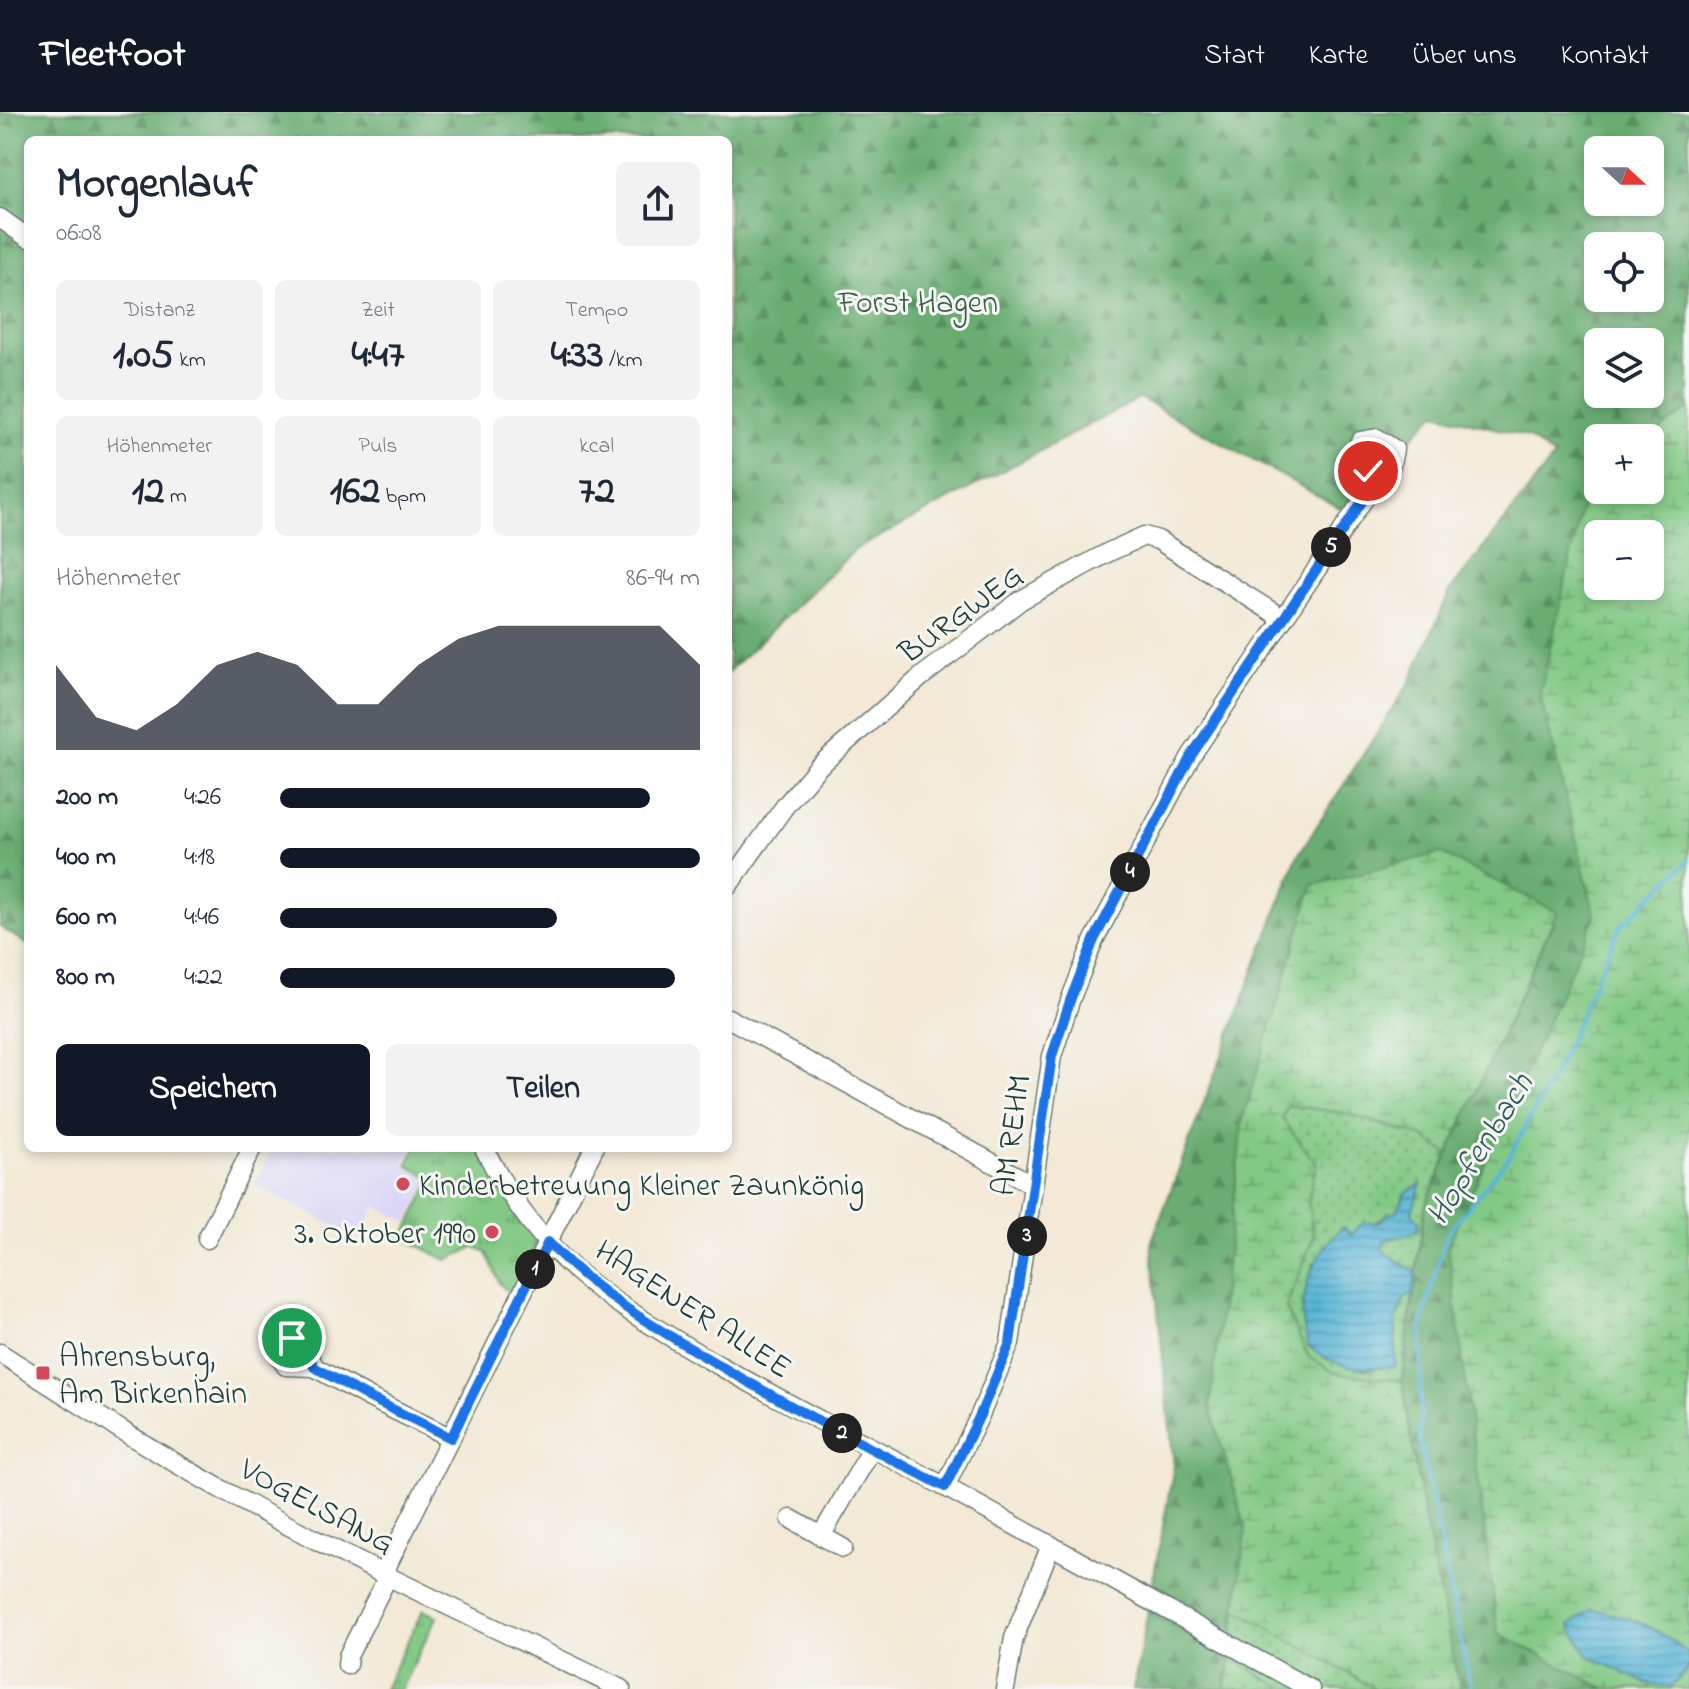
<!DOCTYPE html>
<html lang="de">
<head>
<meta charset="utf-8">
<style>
  :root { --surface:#fff; --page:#f2f2f3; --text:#1f2937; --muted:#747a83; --accent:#111827 }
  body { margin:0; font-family:"Indie Flower",sans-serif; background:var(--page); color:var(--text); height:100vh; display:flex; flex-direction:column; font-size:30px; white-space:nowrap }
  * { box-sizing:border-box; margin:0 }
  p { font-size:26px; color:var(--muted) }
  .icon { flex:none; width:44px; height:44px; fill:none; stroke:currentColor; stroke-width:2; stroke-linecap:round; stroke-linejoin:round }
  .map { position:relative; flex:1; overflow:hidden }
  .panel { position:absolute; left:24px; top:24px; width:708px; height:1016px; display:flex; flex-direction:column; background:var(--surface); border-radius:12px; box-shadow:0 4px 12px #0003 }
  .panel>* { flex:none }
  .needle { width:52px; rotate:111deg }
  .fabs { position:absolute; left:1584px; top:24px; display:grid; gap:16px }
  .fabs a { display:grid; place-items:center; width:80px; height:80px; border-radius:12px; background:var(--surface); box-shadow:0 4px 12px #0003; font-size:40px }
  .pin { position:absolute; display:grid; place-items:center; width:68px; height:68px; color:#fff; margin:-34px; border:4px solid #fff; border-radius:50%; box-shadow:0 2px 8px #0007 }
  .km { position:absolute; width:40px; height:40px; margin:-20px; border-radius:50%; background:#222; color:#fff; font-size:22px; line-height:40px; text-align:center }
  .round { display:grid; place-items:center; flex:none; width:84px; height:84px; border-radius:12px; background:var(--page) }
  .overview { display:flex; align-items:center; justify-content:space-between; height:136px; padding:0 32px }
  h1 { font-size:44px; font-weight:700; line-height:60px }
  .stats { display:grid; grid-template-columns:repeat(3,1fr); gap:12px; height:136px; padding:8px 32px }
  .stats div { display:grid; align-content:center; border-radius:12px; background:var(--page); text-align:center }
  .stats b { font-size:40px; font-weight:700 }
  .stats small { font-size:22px; font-weight:400 }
  .stats p { font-size:22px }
  .chart { height:224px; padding:16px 32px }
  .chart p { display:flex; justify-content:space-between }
  .chart svg { width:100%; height:144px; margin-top:8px; fill:var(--accent); opacity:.7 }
  .action { display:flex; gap:16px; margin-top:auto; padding:16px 32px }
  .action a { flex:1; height:92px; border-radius:12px; background:var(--accent); color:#fff; font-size:32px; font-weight:700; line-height:92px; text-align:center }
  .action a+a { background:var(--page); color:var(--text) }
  ul { padding:0 32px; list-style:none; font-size:26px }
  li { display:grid; grid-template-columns:128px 96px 1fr; align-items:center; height:60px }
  li i { height:20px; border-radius:10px; background:var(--accent) }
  header { display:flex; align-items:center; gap:48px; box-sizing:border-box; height:112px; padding:0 40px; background:var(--accent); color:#fff }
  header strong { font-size:38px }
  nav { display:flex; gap:44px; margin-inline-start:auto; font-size:28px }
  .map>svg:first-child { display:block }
</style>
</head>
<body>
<header>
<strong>Fleetfoot</strong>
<nav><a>Start</a><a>Karte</a><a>Über uns</a><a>Kontakt</a></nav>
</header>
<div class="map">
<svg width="1689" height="1577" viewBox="0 0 1689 1577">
  <defs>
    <pattern id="grass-dots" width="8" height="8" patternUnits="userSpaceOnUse" patternTransform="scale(2)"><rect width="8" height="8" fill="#82c985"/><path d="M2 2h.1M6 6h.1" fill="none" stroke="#6aa46e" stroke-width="1.8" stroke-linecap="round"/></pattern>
    <pattern id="forest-firs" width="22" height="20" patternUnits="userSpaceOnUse" patternTransform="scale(2)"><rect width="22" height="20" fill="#69ad72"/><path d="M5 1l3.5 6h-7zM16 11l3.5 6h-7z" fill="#568e5e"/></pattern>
    <pattern id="wetland-marsh" width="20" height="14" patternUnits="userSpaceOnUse" patternTransform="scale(2)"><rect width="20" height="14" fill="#82c985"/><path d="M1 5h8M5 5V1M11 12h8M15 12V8" fill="none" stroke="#6aa46e"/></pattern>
    <pattern id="park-tufts" width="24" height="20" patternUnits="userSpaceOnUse" patternTransform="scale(2)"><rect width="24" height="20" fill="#82c985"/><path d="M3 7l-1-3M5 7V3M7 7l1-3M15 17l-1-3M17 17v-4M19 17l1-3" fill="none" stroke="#6aa46e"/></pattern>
    <pattern id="water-rules" width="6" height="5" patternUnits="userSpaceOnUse" patternTransform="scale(2)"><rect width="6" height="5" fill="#59b5d7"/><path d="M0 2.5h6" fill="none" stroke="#4994af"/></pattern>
  </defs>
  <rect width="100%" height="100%" fill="#f6f6f2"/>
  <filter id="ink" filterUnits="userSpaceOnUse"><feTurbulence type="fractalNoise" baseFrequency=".0125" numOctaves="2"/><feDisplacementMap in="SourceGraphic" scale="16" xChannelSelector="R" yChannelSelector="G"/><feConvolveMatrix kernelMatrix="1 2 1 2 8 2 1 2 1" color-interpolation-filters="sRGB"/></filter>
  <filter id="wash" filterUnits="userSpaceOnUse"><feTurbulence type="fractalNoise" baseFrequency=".006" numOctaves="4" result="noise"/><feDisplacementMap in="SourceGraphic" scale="32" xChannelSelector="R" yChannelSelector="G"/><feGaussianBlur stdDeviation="1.8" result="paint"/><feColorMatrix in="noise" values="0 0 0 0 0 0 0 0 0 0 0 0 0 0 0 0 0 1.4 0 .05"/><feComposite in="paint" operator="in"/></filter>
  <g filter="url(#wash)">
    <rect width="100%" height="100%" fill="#f3e9d6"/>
    <!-- built -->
    <path fill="#dbd6f7" d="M 273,1036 L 412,1036 L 403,1053 L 429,1068 L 408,1110 L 376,1094 L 360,1127 L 254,1073 Z"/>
    <!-- grass -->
    <g fill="url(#grass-dots)" stroke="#50835c" stroke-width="2">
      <path d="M 1288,993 L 1343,1001 L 1424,1025 L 1448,1042 L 1425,1094 L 1416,1160 L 1382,1138 L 1385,1129 L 1412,1100 L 1420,1073 L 1406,1081 L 1397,1099 L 1351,1123 L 1313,1152 L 1302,1196 L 1324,1246 L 1365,1258 L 1394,1254 L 1396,1207 L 1405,1185 L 1413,1181 L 1402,1269 L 1335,1262 L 1308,1244 L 1285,1196 L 1314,1124 L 1308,1089 L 1316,1052 L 1282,1007 Z"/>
      <path d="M 1151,1479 L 1233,1524 L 1236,1497 L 1376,1577 L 1284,1577 L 1148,1499 Z"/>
    </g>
    <!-- forest -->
    <g fill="url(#forest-firs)" stroke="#447553" stroke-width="2" fill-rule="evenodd">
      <path d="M 0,0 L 1689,0 L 1689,1543 C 1655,1513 1636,1507 1592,1498 L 1671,1575 L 1689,1555 L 1689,1577 L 1460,1577 L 1423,1401 L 1402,1269 L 1425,1094 L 1557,801 L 1313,773 L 1210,1295 L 1246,1417 L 1233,1525 L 1151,1479 L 1174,1354 L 1151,1131 L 1297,745 L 1410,570 L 1450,479 L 1554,345 L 1528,325 L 1436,301 L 1342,397 L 1140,286 L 856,437 L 728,560 L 728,28 L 28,28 L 28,833 L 0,815 ZM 1598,38 L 1650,38 L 1650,90 L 1598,90 ZM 1598,134 L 1650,134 L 1650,186 L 1598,186 ZM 1598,230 L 1650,230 L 1650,282 L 1598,282 ZM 1598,326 L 1650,326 L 1650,378 L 1598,378 ZM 1598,422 L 1650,422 L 1650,474 L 1598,474 Z"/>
      <path d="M 1148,1499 L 1231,1547 L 1225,1577 L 1133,1577 Z"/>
    </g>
    <!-- wetland -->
    <g fill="url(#wetland-marsh)" stroke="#50835c" stroke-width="2" fill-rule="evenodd">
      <path d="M 1689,296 L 1689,1543 C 1655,1513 1636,1507 1592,1498 L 1671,1575 L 1689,1555 L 1689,1577 L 1606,1577 L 1498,1521 L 1448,1134 L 1595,804 L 1540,582 L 1586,375 L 1598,366 L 1598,378 L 1650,378 L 1650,326 ZM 1598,422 L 1650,422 L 1650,474 L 1598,474 Z"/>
      <path d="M 1440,741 L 1557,800 L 1448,1042 L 1424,1025 L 1343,1001 L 1288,993 L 1282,1007 L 1316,1051 L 1308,1089 L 1314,1124 L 1286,1196 L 1308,1244 L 1335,1261 L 1402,1269 L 1423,1401 L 1460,1577 L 1376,1577 L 1236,1497 L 1246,1417 L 1210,1295 L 1243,1005 L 1313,773 Z"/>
      <path d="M 1231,1547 L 1284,1577 L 1225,1577 Z"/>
    </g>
    <!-- park -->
    <g fill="url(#park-tufts)" stroke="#50835c" stroke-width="2">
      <path d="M 416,1036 L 478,1036 L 538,1130 L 511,1183 L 500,1172 L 487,1141 L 475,1135 L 447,1148 L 403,1126 L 432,1067 L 407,1053 Z"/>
      <path d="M 423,1498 L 437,1505 L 401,1577 L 384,1577 Z"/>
    </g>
    <!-- water -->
    <g fill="url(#water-rules)" stroke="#3c7986" stroke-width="2">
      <path d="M 1421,1072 L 1412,1100 L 1419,1109 L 1417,1119 L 1385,1129 L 1382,1138 L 1398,1150 L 1416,1160 L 1413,1181 L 1405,1185 L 1396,1207 L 1395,1254 C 1359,1260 1337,1256 1308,1234 C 1306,1222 1301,1207 1303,1195 C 1306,1165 1319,1134 1344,1115 L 1351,1123 L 1364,1110 L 1378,1111 L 1388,1102 L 1397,1099 L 1406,1081 Z"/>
      <path d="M 1592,1497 C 1635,1507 1655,1513 1689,1543 L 1689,1555 L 1671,1575 L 1646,1571 L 1588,1544 L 1570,1513 Z"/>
    </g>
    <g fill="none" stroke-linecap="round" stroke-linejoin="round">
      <!-- stream -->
      <path stroke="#59b5d7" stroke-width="4" d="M 1471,1577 L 1420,1330 L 1422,1209 L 1447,1122 L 1510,1043 L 1559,952 L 1619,816 L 1689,748"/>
    </g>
  </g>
  <g filter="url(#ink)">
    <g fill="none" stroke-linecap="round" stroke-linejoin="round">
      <defs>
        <g id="minor">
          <path d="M 0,106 L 28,126"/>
          <path d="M 728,774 L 785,694 L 818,655 L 921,565 L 1021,488 L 1109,440 L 1144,424 L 1158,428 L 1282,506"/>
          <path d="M 728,906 L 1033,1073"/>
          <path d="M 484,1036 C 506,1080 537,1124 574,1157 C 613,1192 659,1218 704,1245 C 785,1291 868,1333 949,1377 C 1070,1443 1189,1511 1310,1577"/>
          <path d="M 207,1127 L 252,1036"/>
          <path d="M 0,1241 C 75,1289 150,1338 228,1381 C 356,1452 489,1513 621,1577"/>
          <path d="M 314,1255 L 286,1254 L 279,1244 L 280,1234 L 288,1226 L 299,1227 L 305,1232 L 314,1255 L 368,1285 L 451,1326"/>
          <path d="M 945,1375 L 980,1303 L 1010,1231 L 1052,944 L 1071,886 L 1094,828 L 1191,644 L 1376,369 L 1391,353 L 1394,337 L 1377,326 L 1360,329 L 1368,359 L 1376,369"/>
          <path d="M 791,1407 L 843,1436"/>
          <path d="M 821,1424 L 872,1337"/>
          <path d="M 383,1462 L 594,1036"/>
          <path d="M 347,1553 L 348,1544 L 388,1464"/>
          <path d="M 1005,1577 L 1014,1526 L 1051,1433"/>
        </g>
      </defs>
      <!-- minor casing -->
      <use href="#minor" stroke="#69796d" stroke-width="21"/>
      <!-- minor -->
      <use href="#minor" stroke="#fff" stroke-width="18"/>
    </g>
  </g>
  <g fill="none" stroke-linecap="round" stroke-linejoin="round" filter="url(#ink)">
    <defs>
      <path id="route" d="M 292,1226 L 305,1232 L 314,1255 L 368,1285 L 451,1326 L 548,1130 C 596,1181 652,1214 712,1249 C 788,1294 866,1334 945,1375 L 980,1303 L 1010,1231 L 1052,944 L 1071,886 L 1094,828 L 1191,644 L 1376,369 L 1368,359"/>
    </defs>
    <!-- route casing -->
    <use href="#route" stroke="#fff" stroke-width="16"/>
    <!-- route -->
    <use href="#route" stroke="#1a73e8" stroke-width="10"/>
  </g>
  <!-- markers -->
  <g fill="#d1495b" stroke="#f6f6f2" stroke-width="3">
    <circle cx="403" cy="1072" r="8"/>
    <circle cx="492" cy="1120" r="8"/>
    <rect x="35" y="1253" width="16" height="16" rx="4"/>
  </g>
  <g text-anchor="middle" stroke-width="6" stroke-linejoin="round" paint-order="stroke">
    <!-- park labels -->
    <g font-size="32" fill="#386048" stroke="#f6f6f2">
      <text x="918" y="200">Forst Hagen</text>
    </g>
    <!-- street labels -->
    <g font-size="32" fill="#1f3d34" stroke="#f6f6f2">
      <text transform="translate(960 501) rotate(-36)" y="11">BURGWEG</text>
      <text transform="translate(1010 1023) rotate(-82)" y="11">AM REHM</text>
      <text transform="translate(694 1196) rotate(33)" y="11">HAGENER ALLEE</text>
      <text transform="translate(318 1393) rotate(28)" y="11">VOGELSANG</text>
    </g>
    <!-- poi labels -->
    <g font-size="32" fill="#1f3d34" stroke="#f6f6f2" text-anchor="start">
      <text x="419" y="1083">Kinderbetreuung Kleiner Zaunkönig</text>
      <text x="476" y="1131" text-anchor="end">3. Oktober 1990</text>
      <text x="59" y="1254">Ahrensburg,<tspan x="59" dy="37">Am Birkenhain</tspan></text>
    </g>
    <!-- water labels -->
    <g font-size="34" font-style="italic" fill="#2e5b5d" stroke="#f6f6f2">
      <text transform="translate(1478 1036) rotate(-58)" y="12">Hopfenbach</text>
    </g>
  </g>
</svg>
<div class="fabs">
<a><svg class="needle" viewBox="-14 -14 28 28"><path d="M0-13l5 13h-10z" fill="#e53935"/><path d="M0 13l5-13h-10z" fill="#747a83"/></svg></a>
<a><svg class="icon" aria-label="locate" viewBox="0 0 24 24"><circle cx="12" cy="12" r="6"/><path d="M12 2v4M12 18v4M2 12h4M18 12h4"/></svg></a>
<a><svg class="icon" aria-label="layers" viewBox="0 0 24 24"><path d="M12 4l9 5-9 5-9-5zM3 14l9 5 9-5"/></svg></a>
<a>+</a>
<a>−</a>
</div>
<div class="pin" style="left:292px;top:1226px;background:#1e9e55"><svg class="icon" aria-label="arrive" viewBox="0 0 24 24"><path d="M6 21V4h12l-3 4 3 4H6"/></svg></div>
<div class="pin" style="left:1368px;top:359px;background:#d93025"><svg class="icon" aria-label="check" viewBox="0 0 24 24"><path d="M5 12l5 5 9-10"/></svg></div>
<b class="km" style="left:535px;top:1157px">1</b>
<b class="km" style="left:842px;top:1321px">2</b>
<b class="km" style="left:1027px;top:1124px">3</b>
<b class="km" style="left:1130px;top:760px">4</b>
<b class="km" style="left:1331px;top:435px">5</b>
<section class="panel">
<div class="overview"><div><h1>Morgenlauf</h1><p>06:08</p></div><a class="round"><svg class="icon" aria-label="share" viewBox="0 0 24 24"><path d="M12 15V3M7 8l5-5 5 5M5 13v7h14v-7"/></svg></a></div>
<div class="stats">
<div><p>Distanz</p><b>1.05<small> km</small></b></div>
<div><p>Zeit</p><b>4:47</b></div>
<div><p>Tempo</p><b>4:33<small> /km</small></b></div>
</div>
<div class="stats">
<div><p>Höhenmeter</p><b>12<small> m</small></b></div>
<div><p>Puls</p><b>162<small> bpm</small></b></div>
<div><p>kcal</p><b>72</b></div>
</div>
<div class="chart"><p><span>Höhenmeter</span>86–94 m</p>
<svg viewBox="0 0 160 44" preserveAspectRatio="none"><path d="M0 44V18L10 34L20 38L30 30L40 18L50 14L60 18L70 30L80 30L90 18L100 10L110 6L120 6L130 6L140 6L150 6L160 18V44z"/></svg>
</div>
<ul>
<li><b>200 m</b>4:26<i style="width:88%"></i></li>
<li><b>400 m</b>4:18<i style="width:100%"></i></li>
<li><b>600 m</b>4:46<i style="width:66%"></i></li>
<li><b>800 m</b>4:22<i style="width:94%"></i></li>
</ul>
<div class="action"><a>Speichern</a><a>Teilen</a></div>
</section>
</div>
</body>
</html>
